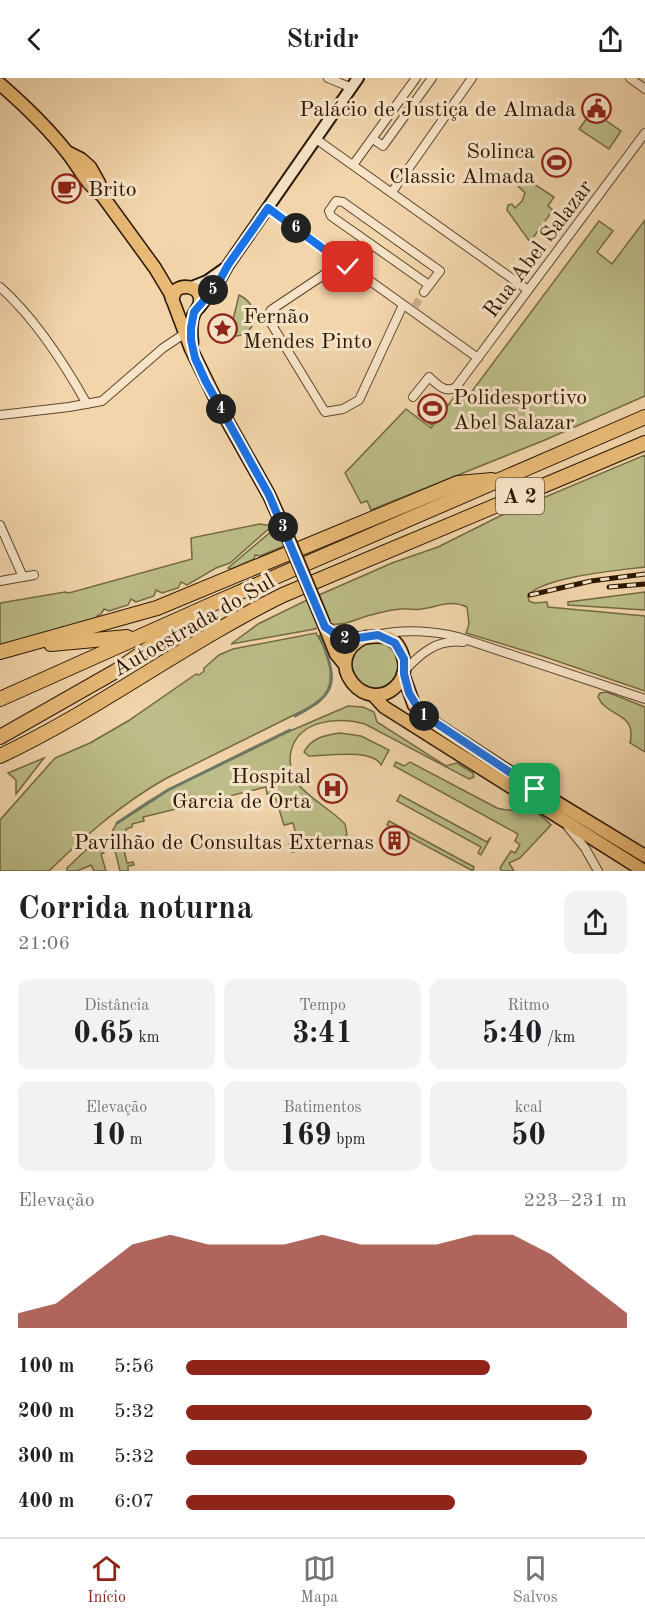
<!DOCTYPE html>
<html lang="pt">
<head>
<meta charset="utf-8">
<style>
  :root { --surface:#fff; --page:#f2f2f2; --text:#202124; --muted:#757577; --line:#e0e0e0; --accent:#8f2418 }
  body { margin:0; font-family:"Old Standard TT",serif; background:var(--page); color:var(--text); height:100vh; display:flex; flex-direction:column; font-size:22px; white-space:nowrap }
  * { box-sizing:border-box; margin:0 }
  p { font-size:20px; color:var(--muted) }
  .icon { flex:none; width:33px; height:33px; fill:none; stroke:currentColor; stroke-width:2; stroke-linecap:round; stroke-linejoin:round }
  .map { position:relative; height:793px; overflow:hidden }
  .sheet { display:flex; flex-direction:column; background:var(--surface); flex:1 }
  .sheet>* { flex:none }
  .pin { position:absolute; display:grid; place-items:center; width:51px; height:51px; color:#fff; margin:-26px; border-radius:12px; box-shadow:0 3px 9px #0006 }
  .km { position:absolute; width:30px; height:30px; margin:-15px; border-radius:50%; background:#222; color:#fff; font-size:16px; line-height:30px; text-align:center }
  .round { display:grid; place-items:center; flex:none; width:63px; height:63px; border-radius:12px; background:var(--page) }
  .summary { display:flex; align-items:center; justify-content:space-between; height:102px; padding:0 18px }
  h1 { font-size:33px; font-weight:700; line-height:45px }
  .metrics { display:grid; grid-template-columns:repeat(3,1fr); gap:9px; height:102px; padding:6px 18px }
  .metrics div { display:grid; align-content:center; border-radius:12px; background:var(--page); text-align:center }
  .metrics b { font-size:30px; font-weight:700 }
  .metrics small { font-size:16px; font-weight:400 }
  .metrics p { font-size:16px }
  .chart { height:168px; padding:12px 18px }
  .chart p { display:flex; justify-content:space-between }
  .chart svg { width:100%; height:108px; margin-top:6px; fill:var(--accent); opacity:.7 }
  ul { padding:0 18px; list-style:none; font-size:20px }
  li { display:grid; grid-template-columns:96px 72px 1fr; align-items:center; height:45px }
  li i { height:15px; border-radius:8px; background:var(--accent) }
  header { display:flex; justify-content:space-between; align-items:center; height:78px; padding:0 18px; background:var(--surface); font-size:27px; font-weight:700 }
  .menu { display:flex; justify-content:space-around; align-items:center; height:84px; border-top:2px solid var(--line); background:var(--surface); font-size:16px; color:var(--muted) }
  .menu a { display:grid; justify-items:center; gap:3px }
  .menu .selected { color:var(--accent) }
  .map>svg:first-child { display:block }
</style>
</head>
<body>
<header><svg class="icon" aria-label="back" viewBox="0 0 24 24"><path d="M15 5l-7 7 7 7"/></svg>Stridr<svg class="icon" aria-label="share" viewBox="0 0 24 24"><path d="M12 15V3M7 8l5-5 5 5M5 13v7h14v-7"/></svg></header>
<div class="map">
<svg width="645" height="793" viewBox="0 0 645 793">
  <rect width="100%" height="100%" fill="#f2d5ab"/>
  <filter id="stains"><feTurbulence type="fractalNoise" baseFrequency=".00333" numOctaves="4"/><feColorMatrix values="0 0 0 0 .2 0 0 0 0 .09 0 0 0 0 .02 0 0 0 .5 -.17"/></filter>
  <radialGradient id="worn" r=".72"><stop offset=".6" stop-color="#630" stop-opacity="0"/><stop offset="1" stop-color="#630" stop-opacity=".3"/></radialGradient>
  <!-- green -->
  <g fill="#bcbd88" stroke="#736a44" stroke-width="1.5">
    <path d="M 592,33 L 621,53 L 609,71 L 579,51 Z"/>
    <path d="M 523,99 L 554,119 L 548,128 L 553,132 L 530,164 L 507,132 L 508,127 L 512,126 L 515,130 L 522,123 L 525,115 L 518,108 Z"/>
    <path d="M 645,142 L 645,318 L 545,362 L 371,432 L 367,423 L 361,425 L 345,395 L 406,331 L 431,350 L 461,310 L 470,316 L 599,143 L 613,153 L 597,174 L 612,186 Z"/>
    <path d="M 239,217 C 264,229 257,261 229,258 Z"/>
    <path d="M 434,316 L 447,326 L 431,347 L 418,337 Z"/>
    <path d="M 645,377 L 645,489 C 621,492 541,499 528,518 L 529,523 L 534,525 L 547,524 L 548,529 L 645,538 L 645,613 L 542,578 L 466,555 L 469,546 L 467,529 C 450,521 438,529 422,531 C 417,532 413,531 408,531 C 397,530 382,534 371,537 C 358,540 345,548 331,546 L 319,517 L 392,485 L 438,469 L 500,438 Z"/>
    <path d="M 260,446 L 272,448 L 230,485 L 216,490 L 187,507 L 181,504 L 178,510 L 162,515 L 156,512 L 154,518 L 136,524 L 131,521 L 128,527 L 109,533 L 104,531 L 101,536 L 97,538 L 97,540 L 0,568 L 0,525 L 65,514 L 69,515 L 192,481 L 191,460 Z"/>
    <path d="M 274,451 L 277,451 L 284,468 L 260,478 L 255,477 L 254,481 L 231,491 L 228,490 Z"/>
    <path d="M 645,514 L 645,532 L 568,527 L 568,524 Z"/>
    <path d="M 307,522 L 318,549 L 315,551 L 231,566 L 258,546 Z"/>
    <path d="M 316,555 C 329,575 340,605 318,625 L 165,701 C 121,726 85,758 49,793 L 0,793 L 0,742 L 55,680 L 90,665 L 128,643 L 196,596 L 199,597 L 204,593 L 204,590 L 219,577 L 233,571 Z"/>
    <circle cx="375" cy="587" r="23"/>
    <path d="M 607,614 L 645,629 L 645,674 L 630,665 C 637,633 607,640 598,619 L 600,615 Z"/>
    <path d="M 348,628 L 363,629 L 374,634 L 377,644 L 446,688 L 457,685 L 473,695 L 474,699 L 469,701 L 365,646 C 339,639 299,641 291,673 C 288,686 292,697 299,707 C 309,720 333,733 345,746 L 347,756 L 343,762 L 292,774 L 289,766 L 292,765 L 291,762 L 297,760 L 293,745 L 284,747 L 274,715 L 267,716 L 266,709 L 143,739 L 144,743 L 132,746 L 132,749 L 126,751 L 128,761 L 122,763 L 123,769 L 130,767 L 130,771 L 124,772 L 127,785 L 133,784 L 134,787 L 128,788 L 128,793 L 120,793 L 112,760 L 113,752 L 117,745 L 146,725 L 168,712 L 290,653 Z"/>
    <path d="M 340,655 L 361,658 L 389,672 L 381,687 C 372,670 327,678 309,678 L 304,674 C 311,660 325,657 340,655 Z"/>
    <path d="M 44,680 L 16,716 L 16,702 L 8,695 Z"/>
    <path d="M 396,684 L 404,688 L 410,684 L 497,730 C 523,738 526,720 551,747 L 520,780 L 509,785 L 514,793 L 502,793 L 500,790 L 511,773 L 515,775 L 520,767 L 515,763 L 518,756 L 394,688 Z"/>
    <path d="M 400,717 L 487,764 L 491,759 L 481,777 L 478,775 L 481,769 L 397,723 Z"/>
    <path d="M 389,743 L 474,789 L 473,793 L 387,747 Z"/>
    <path d="M 97,767 L 102,770 L 104,775 L 101,776 L 106,793 L 94,793 L 91,787 L 77,793 L 67,793 L 67,790 L 89,769 Z"/>
  </g>
  <g fill="none" stroke-linecap="round" stroke-linejoin="round">
    <!-- stream -->
    <g stroke="#6e7864" stroke-width="3">
      <path d="M 295,638 C 340,615 337,602 320,558"/>
      <path d="M 117,745 L 168,712 L 290,652"/>
    </g>
    <!-- street-tunnel -->
    <g stroke="#caaf89" stroke-width="8" stroke-dasharray="8 4" stroke-linecap="butt">
      <path d="M 351,183 L 362,169"/>
      <path d="M 415,228 L 424,214"/>
    </g>
    <defs>
      <g id="street">
        <path d="M 328,0 L 352,10"/>
        <path d="M 630,0 L 645,11"/>
        <path d="M 316,61 L 528,212"/>
        <path d="M 373,61 L 383,68 L 432,0"/>
        <path d="M 353,87 L 416,0"/>
        <path d="M 392,114 L 472,0"/>
        <path d="M 268,130 L 478,280"/>
        <path d="M 340,182 L 328,194 L 271,232 L 268,237 L 269,242 L 325,334 L 343,331 L 359,322 L 403,227"/>
        <path d="M 0,209 C 36,241 64,285 87,326"/>
        <path d="M 424,214 L 440,193 L 343,124 L 336,123 L 329,133 L 331,138 L 429,207"/>
        <path d="M 413,319 L 429,299 C 437,306 445,316 456,309 L 645,55"/>
        <path d="M 0,337 L 69,329 L 102,323 L 163,270 L 184,256"/>
        <path d="M 0,447 L 23,499"/>
        <path d="M 0,503 L 34,497"/>
        <path d="M 381,556 C 404,551 435,553 458,559 L 645,621"/>
        <path d="M 404,593 C 421,575 437,561 463,564"/>
        <path d="M 568,749 L 585,770 L 598,793"/>
      </g>
      <g id="secondary">
        <path d="M 192,209 L 207,203 L 224,191"/>
        <path d="M 199,230 L 217,207 L 228,187 L 358,0"/>
      </g>
      <g id="primary">
        <path d="M 0,6 C 23,26 47,49 66,73 C 80,90 85,106 104,119"/>
        <path d="M 67,74 L 81,81 L 90,89 L 99,105 L 104,120 L 155,190 L 170,215 L 191,271 L 220,330 L 269,417 L 283,448"/>
        <path d="M 172,221 L 176,212 C 185,206 201,209 200,223 C 200,229 196,231 194,236 C 190,244 191,255 192,265"/>
        <path d="M 325,549 C 331,555 336,560 344,561 C 365,564 394,545 403,579 C 406,588 404,598 399,605 C 368,643 316,581 366,559"/>
        <path d="M 326,551 L 336,576 L 345,587"/>
        <path d="M 403,596 L 414,627 L 428,641 L 535,711 L 645,778"/>
        <path d="M 373,617 L 384,629 L 644,793"/>
      </g>
      <g id="highway">
        <path d="M 51,566 L 127,559"/>
        <path d="M 0,574 L 157,530 L 458,405 L 492,402"/>
        <path d="M 0,621 L 215,525 L 645,339"/>
        <path d="M 0,659 L 116,593 L 188,543"/>
        <path d="M 0,678 C 98,632 185,565 283,517 L 645,365"/>
      </g>
    </defs>
    <!-- street casing -->
    <use href="#street" stroke="#5c462b" stroke-width="10"/>
    <!-- secondary casing -->
    <use href="#secondary" stroke="#2a1700" stroke-width="14"/>
    <!-- primary casing -->
    <use href="#primary" stroke="#2a1700" stroke-width="15"/>
    <!-- highway casing -->
    <use href="#highway" stroke="#2a1700" stroke-width="16"/>
    <!-- street -->
    <use href="#street" stroke="#f7e4c8" stroke-width="8"/>
    <!-- secondary -->
    <use href="#secondary" stroke="#f7e4c8" stroke-width="10"/>
    <!-- primary -->
    <use href="#primary" stroke="#e9ba76" stroke-width="12"/>
    <!-- highway -->
    <use href="#highway" stroke="#e9ba76" stroke-width="14"/>
    <defs>
      <g id="rail">
        <path d="M 609,509 L 645,506"/>
        <path d="M 530,517 L 591,503 L 645,496"/>
      </g>
    </defs>
    <!-- rail casing -->
    <use href="#rail" stroke="#2a1700" stroke-width="5"/>
    <!-- rail -->
    <use href="#rail" stroke="#f7e4c8" stroke-width="3" stroke-dasharray="9" stroke-linecap="butt"/>
    <defs>
      <path id="primary-bridge" d="M 283,448 L 324,546"/>
    </defs>
    <!-- primary-bridge casing -->
    <use href="#primary-bridge" stroke="#2a1700" stroke-width="15" stroke-linecap="butt"/>
    <!-- primary-bridge -->
    <use href="#primary-bridge" stroke="#e9ba76" stroke-width="12"/>
  </g>
  <g fill="none" stroke-linecap="round" stroke-linejoin="round">
    <defs>
      <path id="route" d="M 348,189 L 268,130 L 228,187 L 217,207 L 194,234 L 191,250 L 191,262 L 195,280 L 206,304 L 269,417 L 325,549 L 341,560 L 351,561 L 378,557 L 395,565 L 404,581 L 404,596 L 409,615 L 421,635 L 535,711"/>
    </defs>
    <!-- route casing -->
    <use href="#route" stroke="#fff" stroke-width="12"/>
    <!-- route -->
    <use href="#route" stroke="#1a73e8" stroke-width="8"/>
  </g>
  <!-- icons -->
  <defs>
    <symbol id="civic-ring" viewBox="-11 -11 22 22"><circle r="9.5" fill="#f7e4c8" stroke="#8f2418" stroke-width="1.5"/><path d="M-.6-6.5H3V-4.5H.6V-3L4-1V1h2V6H-6V1h2V-1L-.6-3ZM-1.2 2.5V6h2.4V2.5Z" fill="#8f2418"/></symbol>
    <symbol id="stadium-ring" viewBox="-11 -11 22 22"><circle r="9.5" fill="#f7e4c8" stroke="#8f2418" stroke-width="1.5"/><path d="M0-5a6.5 5 0 1 0 0 10a6.5 5 0 1 0 0-10ZM-3.5-1.8h7v3.6h-7Z" fill="#8f2418"/></symbol>
    <symbol id="cafe-ring" viewBox="-11 -11 22 22"><circle r="9.5" fill="#f7e4c8" stroke="#8f2418" stroke-width="1.5"/><path d="M-5.5-4.5H6V0H3Q3 3.5 0 3.5H-2.5Q-5.5 3.5-5.5 0ZM3-3.2v2h1.7v-2ZM-6 4.5H4V6H-6Z" fill="#8f2418"/></symbol>
    <symbol id="sight-ring" viewBox="-11 -11 22 22"><circle r="9.5" fill="#f7e4c8" stroke="#8f2418" stroke-width="1.5"/><path d="M0-6L1.8-2.2L6-1.7L2.9 1.2L3.7 5.4L0 3.3L-3.7 5.4L-2.9 1.2L-6-1.7L-1.8-2.2Z" fill="#8f2418"/></symbol>
    <symbol id="hospital-ring" viewBox="-11 -11 22 22"><circle r="9.5" fill="#f7e4c8" stroke="#8f2418" stroke-width="1.5"/><path d="M-5-5h3v3.5h4V-5h3V5h-3V1.5h-4V5h-3Z" fill="#8f2418"/></symbol>
    <symbol id="building-ring" viewBox="-11 -11 22 22"><circle r="9.5" fill="#f7e4c8" stroke="#8f2418" stroke-width="1.5"/><path d="M-4-6H4V6H1V3H-1V6H-4ZM-2.5-4.3h1.7v1.8h-1.7ZM.8-4.3h1.7v1.8H.8ZM-2.5-1h1.7V.8h-1.7ZM.8-1h1.7V.8H.8Z" fill="#8f2418"/></symbol>
  </defs>
  <g fill-rule="evenodd">
    <use href="#civic-ring" x="580" y="14" width="33" height="33"/>
    <use href="#stadium-ring" x="540" y="68" width="33" height="33"/>
    <use href="#cafe-ring" x="50" y="94" width="33" height="33"/>
    <use href="#sight-ring" x="206" y="234" width="33" height="33"/>
    <use href="#stadium-ring" x="416" y="314" width="33" height="33"/>
    <use href="#hospital-ring" x="316" y="694" width="33" height="33"/>
    <use href="#building-ring" x="378" y="746" width="33" height="33"/>
  </g>
  <g text-anchor="middle" stroke-width="6" stroke-linejoin="round" paint-order="stroke">
    <!-- shield labels -->
    <rect fill="#f7e4c8" stroke="#68543c" stroke-width="1.5" x="496" y="400" width="48" height="36" rx="4.5"/>
    <g font-size="21" font-weight="bold" fill="#2a1700">
      <text x="520" y="425">A 2</text>
    </g>
    <!-- poi labels -->
    <g font-size="22" fill="#2a1700" stroke="#f7e4c8" text-anchor="end">
      <text x="576" y="38">Palácio de Justiça de Almada</text>
      <text x="535" y="80">Solinca<tspan x="535" dy="25">Classic Almada</tspan></text>
      <text x="88" y="118" text-anchor="start">Brito</text>
      <text x="243" y="245" text-anchor="start">Fernão<tspan x="243" dy="25">Mendes Pinto</tspan></text>
      <text x="453" y="326" text-anchor="start">Polidesportivo<tspan x="453" dy="25">Abel Salazar</tspan></text>
      <text x="311" y="705">Hospital<tspan x="311" dy="25">Garcia de Orta</tspan></text>
      <text x="374" y="771">Pavilhão de Consultas Externas</text>
    </g>
    <!-- street labels -->
    <g font-size="22" fill="#2a1700" stroke="#f7e4c8">
      <text transform="translate(537 170) rotate(-53)" y="8">Rua Abel Salazar</text>
      <text transform="translate(193 546) rotate(-30)" y="8">Autoestrada do Sul</text>
    </g>
  </g>
  <rect width="100%" height="100%" filter="url(#stains)"/>
  <rect width="100%" height="100%" fill="url(#worn)"/>
</svg>
<div class="pin" style="left:535px;top:711px;background:#1e9e55"><svg class="icon" aria-label="arrive" viewBox="0 0 24 24"><path d="M6 21V4h12l-3 4 3 4H6"/></svg></div>
<div class="pin" style="left:348px;top:189px;background:#d93025"><svg class="icon" aria-label="check" viewBox="0 0 24 24"><path d="M5 12l5 5 9-10"/></svg></div>
<b class="km" style="left:424px;top:638px">1</b>
<b class="km" style="left:345px;top:561px">2</b>
<b class="km" style="left:283px;top:449px">3</b>
<b class="km" style="left:221px;top:331px">4</b>
<b class="km" style="left:213px;top:212px">5</b>
<b class="km" style="left:296px;top:150px">6</b>
</div>
<section class="sheet">
<div class="summary"><div><h1>Corrida noturna</h1><p>21:06</p></div><a class="round"><svg class="icon" aria-label="share" viewBox="0 0 24 24"><path d="M12 15V3M7 8l5-5 5 5M5 13v7h14v-7"/></svg></a></div>
<div class="metrics">
<div><p>Distância</p><b>0.65<small> km</small></b></div>
<div><p>Tempo</p><b>3:41</b></div>
<div><p>Ritmo</p><b>5:40<small> /km</small></b></div>
</div>
<div class="metrics">
<div><p>Elevação</p><b>10<small> m</small></b></div>
<div><p>Batimentos</p><b>169<small> bpm</small></b></div>
<div><p>kcal</p><b>50</b></div>
</div>
<div class="chart"><p><span>Elevação</span>223–231 m</p>
<svg viewBox="0 0 160 44" preserveAspectRatio="none"><path d="M0 44V38L10 34L20 22L30 10L40 6L50 10L60 10L70 10L80 6L90 10L100 10L110 10L120 6L130 6L140 14L150 26L160 38V44z"/></svg>
</div>
<ul>
<li><b>100 m</b>5:56<i style="width:69%"></i></li>
<li><b>200 m</b>5:32<i style="width:92%"></i></li>
<li><b>300 m</b>5:32<i style="width:91%"></i></li>
<li><b>400 m</b>6:07<i style="width:61%"></i></li>
</ul>
</section>
<nav class="menu">
<a class="selected"><svg class="icon" aria-label="home" viewBox="0 0 24 24"><path d="M3 11l9-7 9 7M6 9v11h12V9"/></svg>Início</a>
<a><svg class="icon" aria-label="map" viewBox="0 0 24 24"><path d="M3 6l6-2 6 2 6-2v14l-6 2-6-2-6 2zM9 4v14M15 6v14"/></svg>Mapa</a>
<a><svg class="icon" aria-label="saved" viewBox="0 0 24 24"><path d="M7 4h10v16l-5-4-5 4z"/></svg>Salvos</a>
</nav>
</body>
</html>
